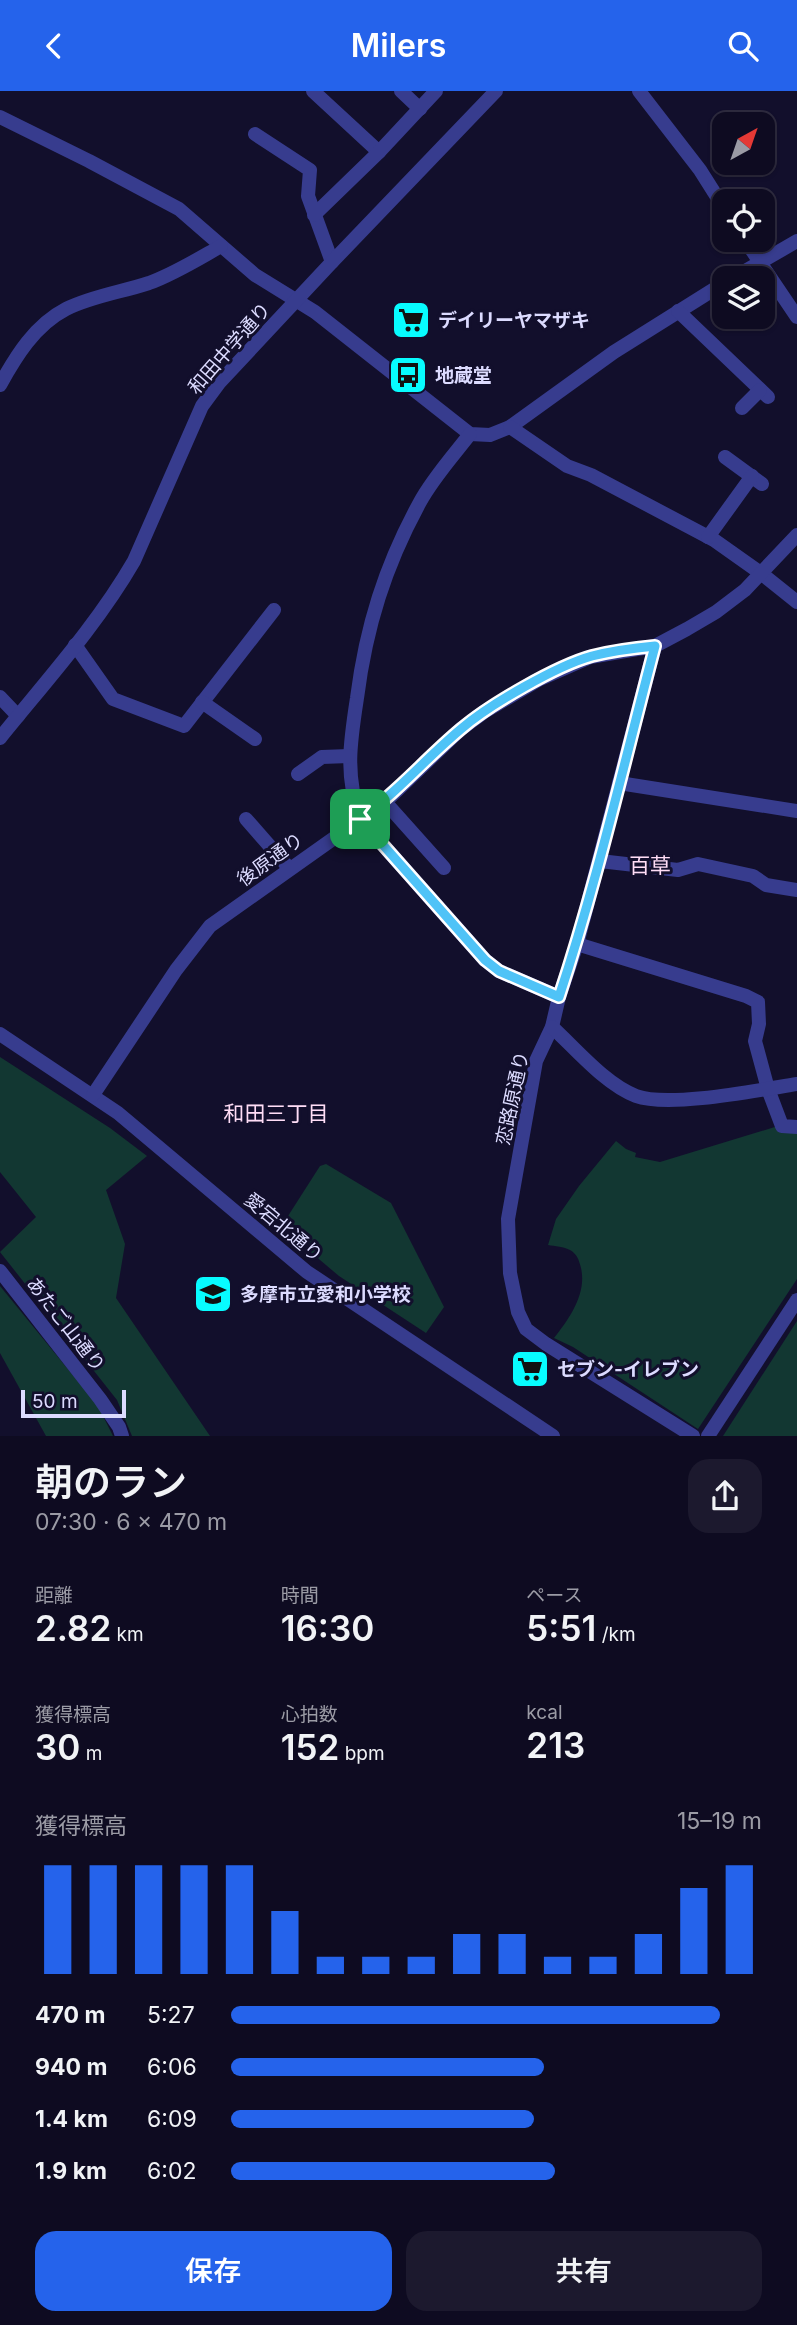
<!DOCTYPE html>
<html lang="ja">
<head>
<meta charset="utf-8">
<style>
  :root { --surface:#0e0b21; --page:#1c192e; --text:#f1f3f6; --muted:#9b9ba5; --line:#2e2b3f; --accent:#2563eb }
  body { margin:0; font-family:Inter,"Noto Sans JP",sans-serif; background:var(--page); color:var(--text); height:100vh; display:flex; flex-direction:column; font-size:26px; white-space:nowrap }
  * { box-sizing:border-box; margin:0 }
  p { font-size:23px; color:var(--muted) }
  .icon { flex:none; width:38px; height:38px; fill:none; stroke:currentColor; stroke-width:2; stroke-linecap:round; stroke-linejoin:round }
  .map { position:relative; height:1345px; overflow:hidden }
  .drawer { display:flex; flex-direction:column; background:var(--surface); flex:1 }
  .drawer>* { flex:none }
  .needle { width:46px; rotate:40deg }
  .buttons { position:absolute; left:712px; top:21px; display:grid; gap:14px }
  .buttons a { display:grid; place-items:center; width:63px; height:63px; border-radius:14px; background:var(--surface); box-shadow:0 2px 5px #0004,0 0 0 2px var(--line); font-size:35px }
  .scale { position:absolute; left:21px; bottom:18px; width:105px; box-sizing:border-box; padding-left:7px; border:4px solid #dcdbff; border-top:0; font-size:19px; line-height:24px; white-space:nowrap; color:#dcdbff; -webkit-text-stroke:5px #120f2c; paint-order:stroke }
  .pin { position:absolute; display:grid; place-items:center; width:60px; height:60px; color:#fff; margin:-30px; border-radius:14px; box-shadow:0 4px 10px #0006 }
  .round { display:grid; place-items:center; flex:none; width:74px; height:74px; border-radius:21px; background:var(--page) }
  .headline { display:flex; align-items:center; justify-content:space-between; height:119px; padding:0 35px }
  h1 { font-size:38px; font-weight:600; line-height:52px }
  .figures { display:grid; grid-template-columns:repeat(3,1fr); gap:10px; height:119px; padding:7px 35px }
  .figures div { display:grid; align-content:center }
  .figures b { font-size:35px; font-weight:600 }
  .figures small { font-size:19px; font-weight:400 }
  .figures p { font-size:19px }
  .chart { height:196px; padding:14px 35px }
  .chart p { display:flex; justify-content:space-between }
  .chart svg { width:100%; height:126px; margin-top:7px; stroke:var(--accent); stroke-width:6 }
  .button { display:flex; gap:14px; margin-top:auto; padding:14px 35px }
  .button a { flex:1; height:80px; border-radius:21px; background:var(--accent); color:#fff; font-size:28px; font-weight:600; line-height:80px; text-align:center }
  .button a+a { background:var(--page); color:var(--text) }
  ul { padding:0 35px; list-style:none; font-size:23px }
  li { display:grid; grid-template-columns:112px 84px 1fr; align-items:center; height:52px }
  li i { height:18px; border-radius:9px; background:var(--accent) }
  header { display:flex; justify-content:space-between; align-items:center; height:91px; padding:0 35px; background:var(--accent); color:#fff; font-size:32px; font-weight:600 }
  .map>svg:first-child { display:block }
</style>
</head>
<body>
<header><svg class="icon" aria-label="back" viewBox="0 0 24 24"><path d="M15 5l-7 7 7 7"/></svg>Milers<svg class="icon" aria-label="search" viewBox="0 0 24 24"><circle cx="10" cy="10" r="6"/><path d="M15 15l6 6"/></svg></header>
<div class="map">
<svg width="797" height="1345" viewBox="0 0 797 1345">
  <rect width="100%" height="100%" fill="#120f2c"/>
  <!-- green -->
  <g fill="#123732">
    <path d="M 0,966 L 110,1037 L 147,1065 L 106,1099 L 125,1153 L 116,1207 L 210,1345 L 132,1345 L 117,1309 L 0,1161 L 36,1126 L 0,1081 Z"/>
    <path d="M 778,1035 L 797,1042 L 797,1188 L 698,1338 L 573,1256 L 554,1247 C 569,1228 587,1203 581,1177 C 579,1169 577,1163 570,1159 C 564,1156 555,1155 548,1154 L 556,1128 L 579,1095 L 616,1050 L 626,1058 L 636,1062 L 635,1066 L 660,1071 Z"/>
    <path d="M 326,1073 L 391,1112 L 444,1216 L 426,1242 L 339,1185 L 281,1136 L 320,1075 Z"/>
    <path d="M 0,1195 L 98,1315 L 113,1345 L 46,1345 L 0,1262 Z"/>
    <path d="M 797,1230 L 797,1345 L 723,1345 Z"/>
  </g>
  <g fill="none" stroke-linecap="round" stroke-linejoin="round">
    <!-- minor -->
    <g stroke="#373c8e" stroke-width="14">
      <path d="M 313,0 L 379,61"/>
      <path d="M 401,0 L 420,18"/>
      <path d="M 639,0 L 700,79 L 724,117"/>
      <path d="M 0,26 L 89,70 L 179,118 L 255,184 L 315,221 L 470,343 L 490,344 L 510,336 L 614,261 L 724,192"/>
      <path d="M 255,43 L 310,79 L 308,105 L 332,171"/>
      <path d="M 314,124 L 379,61 L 436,0"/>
      <path d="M 745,149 L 797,226"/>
      <path d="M 733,187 L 797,150"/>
      <path d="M 678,220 L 768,306"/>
      <path d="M 0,294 C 16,265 35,234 66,218 C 92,205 122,201 149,192 C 174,183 198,168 221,155"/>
      <path d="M 742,317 L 760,299"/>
      <path d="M 510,336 L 567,375 L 591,384 L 714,449 L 762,483 L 797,511"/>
      <path d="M 470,343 C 453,365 433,387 420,411 C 385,475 366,536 357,607 C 350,652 345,683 360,728 L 485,869 L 499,880 L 559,906"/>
      <path d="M 725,366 L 762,393"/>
      <path d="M 708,446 L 752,385"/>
      <path d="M 75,554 L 113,608 L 184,635 L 274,519"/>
      <path d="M 655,555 L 577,853 L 559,906 L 552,936 L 536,970 L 508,1128 L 510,1182 L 518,1221 L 526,1238 L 546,1253 L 693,1345"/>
      <path d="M 0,606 L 18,625"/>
      <path d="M 202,611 L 255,648"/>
      <path d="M 0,647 C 46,590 97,534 134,470 L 202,315 L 219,292 L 332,171 L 496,0"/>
      <path d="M 298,683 L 322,666 L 349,665"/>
      <path d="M 619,692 L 797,720"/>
      <path d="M 385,711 L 444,777"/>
      <path d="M 246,728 L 289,777"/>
      <path d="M 600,770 L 678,779 L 698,773 L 753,785 L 766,794 L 797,799"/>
      <path d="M 577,853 L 746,905 L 758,911 L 759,933 L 755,950 L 768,998 L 782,1035 L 797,1036"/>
      <path d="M 552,936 C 576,958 605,993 636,1005 C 669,1017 759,999 797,993"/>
      <path d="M 0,943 L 118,1022 L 307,1181 L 553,1345"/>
      <path d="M 93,1004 L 176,879 L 210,835 L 385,711 L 461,638 L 484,621 L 540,588 L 590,566 L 655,555 L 687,538 L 716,521 L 745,499 L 797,444"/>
      <path d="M 0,1180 L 100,1308 L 119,1336 L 122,1345"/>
      <path d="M 708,1345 L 797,1209"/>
    </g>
  </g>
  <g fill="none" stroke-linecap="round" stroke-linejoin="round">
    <defs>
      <path id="route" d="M 655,555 C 624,672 597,791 559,906 L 499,880 L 485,869 L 360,728 C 397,702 426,667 461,638 C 489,614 556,575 592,565 C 612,560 634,557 655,555 Z"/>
    </defs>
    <!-- route casing -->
    <use href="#route" stroke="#fff" stroke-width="14"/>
    <!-- route -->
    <use href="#route" stroke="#4fc3f7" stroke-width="9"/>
  </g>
  <!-- icons -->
  <defs>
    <symbol id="supermarket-square" viewBox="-11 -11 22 22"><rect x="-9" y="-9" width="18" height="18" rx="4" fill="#07fcff" stroke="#120f2c"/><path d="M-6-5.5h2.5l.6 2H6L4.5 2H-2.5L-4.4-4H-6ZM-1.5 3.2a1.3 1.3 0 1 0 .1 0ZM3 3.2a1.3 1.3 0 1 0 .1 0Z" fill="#111"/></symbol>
    <symbol id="bus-square" viewBox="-11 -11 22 22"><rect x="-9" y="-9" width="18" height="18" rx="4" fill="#07fcff" stroke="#120f2c"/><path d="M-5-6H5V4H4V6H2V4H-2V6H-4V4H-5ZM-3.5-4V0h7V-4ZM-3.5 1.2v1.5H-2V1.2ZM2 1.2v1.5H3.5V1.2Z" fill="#111"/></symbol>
    <symbol id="school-square" viewBox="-11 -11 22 22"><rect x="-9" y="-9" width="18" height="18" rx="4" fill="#07fcff" stroke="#120f2c"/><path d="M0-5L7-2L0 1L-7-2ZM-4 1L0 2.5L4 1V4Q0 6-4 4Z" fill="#111"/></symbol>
  </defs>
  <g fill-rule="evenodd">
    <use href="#supermarket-square" x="389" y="207" width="44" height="44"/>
    <use href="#bus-square" x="386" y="262" width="44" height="44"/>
    <use href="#school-square" x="191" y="1181" width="44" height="44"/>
    <use href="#supermarket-square" x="508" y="1256" width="44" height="44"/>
  </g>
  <g text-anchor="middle" stroke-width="6" stroke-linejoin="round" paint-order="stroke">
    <!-- poi labels -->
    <g font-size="19" font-weight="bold" fill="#dcdbff" stroke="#120f2c" text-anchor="start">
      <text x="438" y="236">デイリーヤマザキ</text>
      <text x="435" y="291">地蔵堂</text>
      <text x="240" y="1210">多摩市立愛和小学校</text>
      <text x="557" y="1285">セブン-イレブン</text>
    </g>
    <!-- street labels -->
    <g font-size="19" fill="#dcdbff" stroke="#120f2c">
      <text transform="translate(229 257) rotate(-49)" y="7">和田中学通り</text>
      <text transform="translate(270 768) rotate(-36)" y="7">後原通り</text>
      <text transform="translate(512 1007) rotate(-78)" y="7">恋路原通り</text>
      <text transform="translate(284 1136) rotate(40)" y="7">愛宕北通り</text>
      <text transform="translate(66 1233) rotate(52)" y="7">あたご山通り</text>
    </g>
    <!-- neighbourhood labels -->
    <g font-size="21" fill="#ffddf6" stroke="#120f2c">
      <text x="650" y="782">百草</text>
      <text x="276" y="1030">和田三丁目</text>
    </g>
  </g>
</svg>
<div class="buttons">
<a><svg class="needle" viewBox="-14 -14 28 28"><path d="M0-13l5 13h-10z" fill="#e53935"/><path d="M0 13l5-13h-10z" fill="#9b9ba5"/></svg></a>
<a><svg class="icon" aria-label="locate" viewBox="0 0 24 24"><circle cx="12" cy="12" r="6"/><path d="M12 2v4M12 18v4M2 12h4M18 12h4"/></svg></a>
<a><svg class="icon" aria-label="layers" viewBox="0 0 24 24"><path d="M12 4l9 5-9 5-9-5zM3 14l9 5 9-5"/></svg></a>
</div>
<div class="scale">50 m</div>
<div class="pin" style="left:360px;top:728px;background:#1e9e55"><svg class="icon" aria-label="arrive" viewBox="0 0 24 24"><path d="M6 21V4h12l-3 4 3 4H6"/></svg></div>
</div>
<section class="drawer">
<div class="headline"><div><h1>朝のラン</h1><p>07:30 · 6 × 470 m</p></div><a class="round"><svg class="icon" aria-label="share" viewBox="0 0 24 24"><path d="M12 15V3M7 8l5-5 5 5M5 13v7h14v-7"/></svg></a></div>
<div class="figures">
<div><p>距離</p><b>2.82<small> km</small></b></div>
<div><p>時間</p><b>16:30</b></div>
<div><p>ペース</p><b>5:51<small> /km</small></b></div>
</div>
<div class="figures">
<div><p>獲得標高</p><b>30<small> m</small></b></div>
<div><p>心拍数</p><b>152<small> bpm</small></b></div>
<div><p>kcal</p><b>213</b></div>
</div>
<div class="chart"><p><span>獲得標高</span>15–19 m</p>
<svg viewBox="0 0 160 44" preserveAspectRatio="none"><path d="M5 44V6M15 44V6M25 44V6M35 44V6M45 44V6M55 44V22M65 44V38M75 44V38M85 44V38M95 44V30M105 44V30M115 44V38M125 44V38M135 44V30M145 44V14M155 44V6"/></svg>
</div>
<ul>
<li><b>470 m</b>5:27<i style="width:92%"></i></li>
<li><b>940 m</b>6:06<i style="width:59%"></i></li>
<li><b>1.4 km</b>6:09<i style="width:57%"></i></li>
<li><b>1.9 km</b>6:02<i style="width:61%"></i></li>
</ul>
<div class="button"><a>保存</a><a>共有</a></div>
</section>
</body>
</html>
